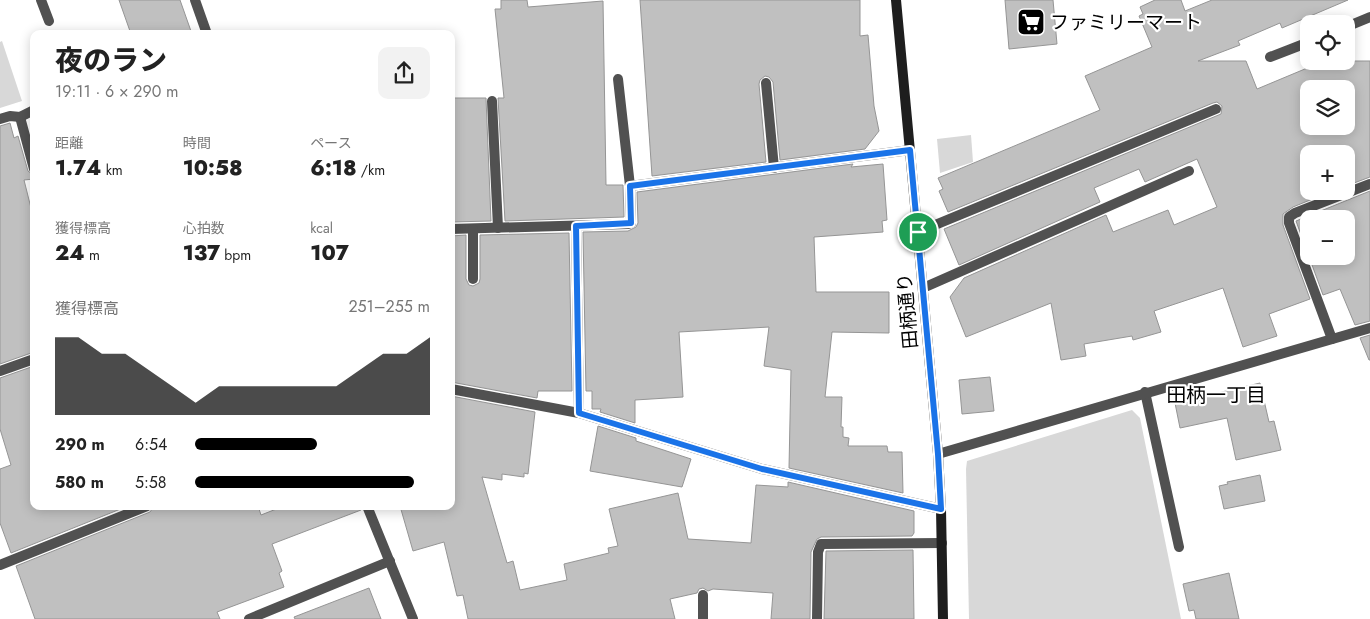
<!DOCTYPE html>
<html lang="ja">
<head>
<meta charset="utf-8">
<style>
  :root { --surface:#fff; --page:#f2f2f2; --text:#222; --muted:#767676; --accent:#000 }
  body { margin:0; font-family:Jost,"Noto Sans JP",sans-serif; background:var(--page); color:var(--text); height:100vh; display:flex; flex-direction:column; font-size:19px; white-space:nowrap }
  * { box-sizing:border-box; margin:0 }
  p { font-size:16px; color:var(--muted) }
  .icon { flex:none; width:28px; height:28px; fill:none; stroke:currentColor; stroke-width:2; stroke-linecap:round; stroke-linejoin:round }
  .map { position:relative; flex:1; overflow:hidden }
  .drawer { position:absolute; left:30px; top:30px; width:425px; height:480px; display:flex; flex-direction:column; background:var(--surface); border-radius:10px; box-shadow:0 2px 12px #0003 }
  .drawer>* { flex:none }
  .buttons { position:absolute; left:1300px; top:15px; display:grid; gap:10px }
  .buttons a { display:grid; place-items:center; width:55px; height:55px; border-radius:10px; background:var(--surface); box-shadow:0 2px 12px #0003; font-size:25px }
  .pin { position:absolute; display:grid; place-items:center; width:42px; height:42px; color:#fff; margin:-21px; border:2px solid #fff; border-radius:50%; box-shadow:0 1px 5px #0007 }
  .round { display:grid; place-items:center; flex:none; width:52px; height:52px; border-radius:10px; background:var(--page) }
  .summary { display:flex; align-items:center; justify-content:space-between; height:85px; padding:0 25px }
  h1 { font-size:28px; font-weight:800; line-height:38px }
  .metrics { display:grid; grid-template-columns:repeat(3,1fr); gap:8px; height:85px; padding:5px 25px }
  .metrics div { display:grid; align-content:center }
  .metrics b { font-size:21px; font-weight:800 }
  .metrics small { font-size:14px; font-weight:400 }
  .metrics p { font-size:14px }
  .chart { height:140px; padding:10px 25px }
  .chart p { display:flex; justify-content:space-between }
  .chart svg { width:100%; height:90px; margin-top:5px; fill:var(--accent); opacity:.7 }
  ul { padding:0 25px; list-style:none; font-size:16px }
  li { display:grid; grid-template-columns:80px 60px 1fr; align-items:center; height:38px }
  li i { height:12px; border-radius:6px; background:var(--accent) }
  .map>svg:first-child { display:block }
</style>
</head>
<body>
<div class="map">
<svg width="1370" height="619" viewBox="0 0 1370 619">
  <rect width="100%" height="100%" fill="#fff"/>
  <!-- green -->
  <g fill="#d8d8d8">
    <path d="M 2,41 L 22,101 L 0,108 L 0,42 Z"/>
    <path d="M 971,135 L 973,162 L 940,173 L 937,139 Z"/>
    <path d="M 1132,410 L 1140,418 L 1181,619 L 969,619 L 966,469 L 967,461 Z"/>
  </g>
  <!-- building -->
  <g fill="#c0c0c0" stroke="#959595" fill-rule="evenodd">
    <path d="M 119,0 L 180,0 L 192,34 L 131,34 Z"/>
    <path d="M 501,0 L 527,0 L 528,7 L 603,1 L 606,185 L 623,185 L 624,217 L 505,221 L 498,98 L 504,98 L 495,9 L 501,9 Z"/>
    <path d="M 640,0 L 860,0 L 860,36 L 868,35 L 874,106 L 879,131 L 865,149 L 780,160 L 773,82 L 769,77 L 765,76 L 760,80 L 759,84 L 766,162 L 652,176 Z"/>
    <path d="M 1005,0 L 1053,0 L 1057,44 L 1009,49 Z"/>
    <path d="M 1155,0 L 1181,0 L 1185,11 L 1212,0 L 1348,0 L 1282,28 L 1280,23 L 1238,41 L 1240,45 L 1198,61 L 1246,61 L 1257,89 L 1324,61 L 1370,61 L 1370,177 L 1346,186 L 1346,154 L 1309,154 L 1309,191 L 1332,191 L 1293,207 L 1283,214 L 1283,225 L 1310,299 L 1269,314 L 1277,336 L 1243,347 L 1223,288 L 1154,311 L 1161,332 L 1133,340 L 1132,336 L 1084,344 L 1086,356 L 1061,360 L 1051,303 L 966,337 L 950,297 L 964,278 L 1106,215 L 1113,232 L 1168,210 L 1174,225 L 1217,207 L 1197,159 L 1145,182 L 1139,169 L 1094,188 L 1100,202 L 959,265 L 944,229 L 1221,114 L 1222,106 L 1217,102 L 1213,103 L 948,212 L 939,191 L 943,189 L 938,178 L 1100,110 L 1085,76 L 1152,47 L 1139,16 L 1143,14 L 1140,7 ZM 1309,89 L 1346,89 L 1346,126 L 1309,126 Z"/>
    <path d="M 452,98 L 486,98 L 491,221 L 451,222 Z"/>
    <path d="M 10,123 L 14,138 L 18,136 L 28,171 L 34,176 L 34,179 L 24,180 L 34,220 L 34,352 L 0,364 L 0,126 Z"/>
    <path d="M 853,164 L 851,167 L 883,164 L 887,220 L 882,221 L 883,232 L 814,237 L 816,292 L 889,292 L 889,333 L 832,332 L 825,397 L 842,397 L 841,427 L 843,427 L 843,437 L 849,438 L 848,446 L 887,446 L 888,452 L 902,452 L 903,493 L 789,468 L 791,370 L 764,366 L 769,327 L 679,332 L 683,397 L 635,400 L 635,423 L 600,412 L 601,409 L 592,409 L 592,391 L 586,391 L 583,232 L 628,231 L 636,227 L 638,223 L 637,192 Z"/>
    <path d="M 1370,191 L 1370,321 L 1355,325 L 1340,289 L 1323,295 L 1296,221 ZM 1309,219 L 1346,219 L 1346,256 L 1309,256 Z"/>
    <path d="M 569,233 L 572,391 L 538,391 L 537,398 L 451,382 L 451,236 L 466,235 L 466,279 L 469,285 L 473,286 L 479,283 L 480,279 L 480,235 Z"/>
    <path d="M 1370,335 L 1370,360 L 1369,360 L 1360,338 Z"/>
    <path d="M 34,366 L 34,506 L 128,506 L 11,553 L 0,523 L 0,469 L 11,465 L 0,429 L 0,378 Z"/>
    <path d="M 990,377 L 994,411 L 962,414 L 959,380 Z"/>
    <path d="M 1260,383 L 1269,422 L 1274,421 L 1281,450 L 1236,460 L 1227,418 L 1180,428 L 1175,403 Z"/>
    <path d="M 451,396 L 535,412 L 528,474 L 524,473 L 524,477 L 502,474 L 502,480 L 482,477 L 507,563 L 513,561 L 520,590 L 567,580 L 564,564 L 609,553 L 608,548 L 618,546 L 609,509 L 678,493 L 688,539 L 751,543 L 756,485 L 788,487 L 788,482 L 914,511 L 914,533 L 912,536 L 821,537 L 817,539 L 811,552 L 810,619 L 771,619 L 773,593 L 713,589 L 708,591 L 703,588 L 699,589 L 697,593 L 670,599 L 675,619 L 468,619 L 463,595 L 457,596 L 444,542 L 413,551 L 400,506 L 451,506 Z"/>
    <path d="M 598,426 L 636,438 L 636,441 L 691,459 L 682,487 L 590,471 Z"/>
    <path d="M 1260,475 L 1265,501 L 1224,509 L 1219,486 L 1228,484 L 1227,482 Z"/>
    <path d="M 154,506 L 258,506 L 261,515 L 284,506 L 360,506 L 361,510 L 272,544 L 282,571 L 279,573 L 284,587 L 217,612 L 220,619 L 35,619 L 16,566 L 150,512 Z"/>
    <path d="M 913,550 L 914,619 L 824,619 L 826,551 Z"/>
    <path d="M 1229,573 L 1239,619 L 1196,619 L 1194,610 L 1189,611 L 1183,584 Z"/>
    <path d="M 369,588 L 381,619 L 295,619 L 294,617 Z"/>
  </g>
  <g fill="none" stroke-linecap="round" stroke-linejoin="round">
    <!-- lane -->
    <g stroke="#515151" stroke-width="10">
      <path d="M 41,0 L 49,21"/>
      <path d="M 1346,27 L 1370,17"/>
      <path d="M 1270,57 L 1309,42"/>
      <path d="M 618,79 L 630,186"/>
      <path d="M 766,83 L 774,168"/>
      <path d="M 492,101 L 498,228"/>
      <path d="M 0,119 L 10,116 L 20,117"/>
      <path d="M 576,226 L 579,413"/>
      <path d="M 451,229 L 628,224 L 631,223 L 631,220 L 630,186 L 910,150"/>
      <path d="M 918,232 L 1216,109"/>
      <path d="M 473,279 L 473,229"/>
      <path d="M 923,288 L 1189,171"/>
      <path d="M 1332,339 L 1289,223 L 1289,217 L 1295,213 L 1370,184"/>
      <path d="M 1145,392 L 1179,547"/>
      <path d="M 0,565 L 147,506"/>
      <path d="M 703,619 L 703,595"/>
      <path d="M 817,619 L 818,552 L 821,544 L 942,543"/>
    </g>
    <!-- street -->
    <g stroke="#515151" stroke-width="10">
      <path d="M 195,0 L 207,34"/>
      <path d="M 34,110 L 20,117 L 34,169"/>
      <path d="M 0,371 L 34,359"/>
      <path d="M 451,389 L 579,413 L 762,469 L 941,509"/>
      <path d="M 938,454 L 1370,328"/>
      <path d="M 367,506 L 413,619"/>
      <path d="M 249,619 L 390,561"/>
    </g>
    <!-- secondary -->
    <path stroke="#1e1e1e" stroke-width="10" d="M 896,0 L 938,454 L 941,509 L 943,619"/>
  </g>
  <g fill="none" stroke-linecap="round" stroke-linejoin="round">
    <defs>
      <path id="route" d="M 910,150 L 938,454 L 941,509 L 762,469 L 579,413 L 576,226 L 631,223 L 630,186 Z"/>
    </defs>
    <!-- route casing -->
    <use href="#route" stroke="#fff" stroke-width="10"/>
    <!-- route -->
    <use href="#route" stroke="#1a73e8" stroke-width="6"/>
  </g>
  <!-- icons -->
  <defs>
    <symbol id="supermarket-square" viewBox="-11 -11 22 22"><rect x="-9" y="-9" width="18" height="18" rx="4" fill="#000" stroke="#fff"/><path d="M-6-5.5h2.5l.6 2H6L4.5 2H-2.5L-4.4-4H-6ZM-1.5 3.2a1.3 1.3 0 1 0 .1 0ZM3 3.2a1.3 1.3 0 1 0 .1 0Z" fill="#fff"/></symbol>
  </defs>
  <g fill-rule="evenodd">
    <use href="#supermarket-square" x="1015" y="6" width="32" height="32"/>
  </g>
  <g text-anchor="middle" stroke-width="4.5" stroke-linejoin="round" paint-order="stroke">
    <!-- poi labels -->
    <g font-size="19" fill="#000" stroke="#fff" text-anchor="start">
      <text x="1050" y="29">ファミリーマート</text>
    </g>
    <!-- street labels -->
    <g font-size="19" fill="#000" stroke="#fff">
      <text transform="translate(907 311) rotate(-95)" y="7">田柄通り</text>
    </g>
    <!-- neighbourhood labels -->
    <g font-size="20" fill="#000" stroke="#fff">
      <text x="1216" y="402">田柄一丁目</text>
    </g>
  </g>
</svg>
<div class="buttons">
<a><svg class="icon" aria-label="locate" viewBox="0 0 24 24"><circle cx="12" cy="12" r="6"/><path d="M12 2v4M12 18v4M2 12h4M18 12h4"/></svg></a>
<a><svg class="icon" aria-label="layers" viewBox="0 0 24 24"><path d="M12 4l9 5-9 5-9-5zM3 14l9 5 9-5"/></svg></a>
<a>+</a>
<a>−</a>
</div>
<div class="pin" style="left:918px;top:232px;background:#1e9e55"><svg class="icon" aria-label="arrive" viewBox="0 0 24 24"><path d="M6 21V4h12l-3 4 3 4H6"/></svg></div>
<section class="drawer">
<div class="summary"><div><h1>夜のラン</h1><p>19:11 · 6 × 290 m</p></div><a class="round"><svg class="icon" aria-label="share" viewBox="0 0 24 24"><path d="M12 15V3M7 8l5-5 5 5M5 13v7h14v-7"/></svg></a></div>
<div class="metrics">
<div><p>距離</p><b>1.74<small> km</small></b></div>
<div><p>時間</p><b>10:58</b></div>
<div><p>ペース</p><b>6:18<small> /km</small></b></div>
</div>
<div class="metrics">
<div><p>獲得標高</p><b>24<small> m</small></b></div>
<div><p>心拍数</p><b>137<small> bpm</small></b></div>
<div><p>kcal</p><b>107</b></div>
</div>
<div class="chart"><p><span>獲得標高</span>251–255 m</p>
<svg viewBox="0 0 160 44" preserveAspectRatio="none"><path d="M0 44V6L10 6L20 14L30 14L40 22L50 30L60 38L70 30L80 30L90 30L100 30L110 30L120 30L130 22L140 14L150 14L160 6V44z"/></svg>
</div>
<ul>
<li><b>290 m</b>6:54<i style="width:52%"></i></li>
<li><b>580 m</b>5:58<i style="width:93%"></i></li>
</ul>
</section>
</div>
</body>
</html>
